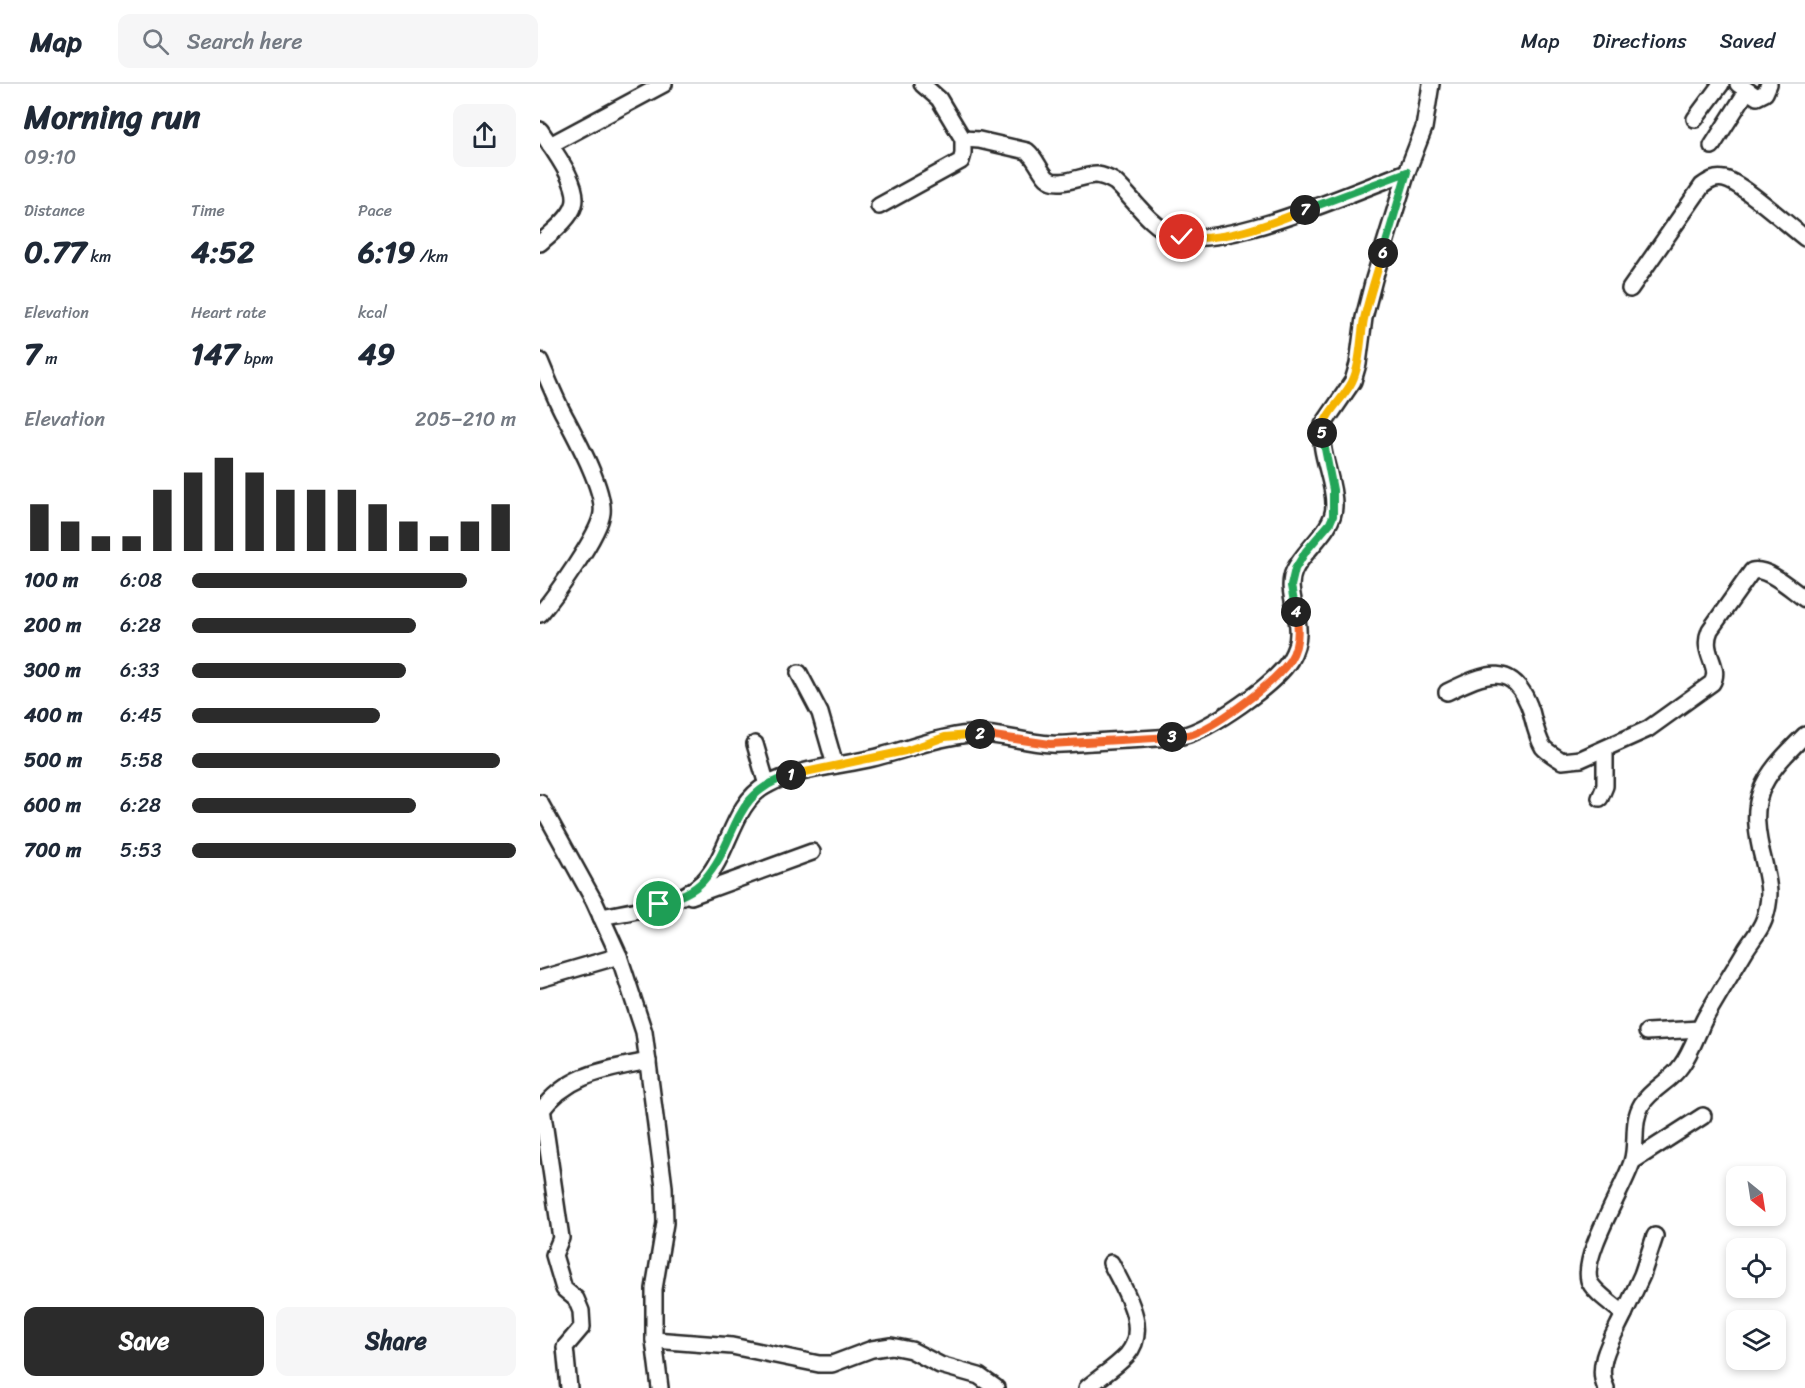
<!DOCTYPE html>
<html lang="en">
<head>
<meta charset="utf-8">
<style>
  :root { --surface:#fff; --page:#f6f6f7; --text:#1f2937; --muted:#747a83; --line:#e0e1e3; --accent:#2b2b2b }
  body { margin:0; font-family:Sriracha,sans-serif; background:var(--page); color:var(--text); height:100vh; display:flex; flex-direction:column; font-size:22px; white-space:nowrap }
  * { box-sizing:border-box; margin:0 }
  p { font-size:20px; color:var(--muted) }
  .icon { flex:none; width:33px; height:33px; fill:none; stroke:currentColor; stroke-width:2; stroke-linecap:round; stroke-linejoin:round }
  .map { position:relative; flex:1; overflow:hidden }
  .panel { display:flex; flex-direction:column; background:var(--surface); width:540px }
  .panel>* { flex:none }
  .needle { width:39px; rotate:150deg }
  .controls { position:absolute; left:1186px; top:1082px; display:grid; gap:12px }
  .controls a { display:grid; place-items:center; width:60px; height:60px; border-radius:12px; background:var(--surface); box-shadow:0 3px 9px #0003; font-size:30px }
  .pin { position:absolute; display:grid; place-items:center; width:51px; height:51px; color:#fff; margin:-26px; border:3px solid #fff; border-radius:50%; box-shadow:0 2px 6px #0007 }
  .km { position:absolute; width:30px; height:30px; margin:-15px; border-radius:50%; background:#222; color:#fff; font-size:16px; line-height:30px; text-align:center }
  .round { display:grid; place-items:center; flex:none; width:63px; height:63px; border-radius:12px; background:var(--page) }
  .headline { display:flex; align-items:center; justify-content:space-between; height:102px; padding:0 24px }
  h1 { font-size:33px; font-weight:800; line-height:45px }
  .metrics { display:grid; grid-template-columns:repeat(3,1fr); gap:9px; height:102px; padding:6px 24px }
  .metrics div { display:grid; align-content:center }
  .metrics b { font-size:30px; font-weight:800 }
  .metrics small { font-size:16px; font-weight:400 }
  .metrics p { font-size:16px }
  .chart { height:168px; padding:12px 24px }
  .chart p { display:flex; justify-content:space-between }
  .chart svg { width:100%; height:108px; margin-top:6px; stroke:var(--accent); stroke-width:6 }
  .button { display:flex; gap:12px; margin-top:auto; padding:12px 24px }
  .button a { flex:1; height:69px; border-radius:12px; background:var(--accent); color:#fff; font-size:24px; font-weight:800; line-height:69px; text-align:center }
  .button a+a { background:var(--page); color:var(--text) }
  ul { padding:0 24px; list-style:none; font-size:20px }
  li { display:grid; grid-template-columns:96px 72px 1fr; align-items:center; height:45px }
  li i { height:15px; border-radius:8px; background:var(--accent) }
  header { display:flex; align-items:center; gap:36px; box-sizing:border-box; height:84px; padding:0 30px; background:var(--surface); border-bottom:2px solid var(--line) }
  header strong { font-size:28px }
  nav { display:flex; gap:33px; margin-inline-start:auto; font-size:21px }
  .search { width:420px; height:54px; background:var(--page); display:flex; align-items:center; gap:15px; box-sizing:border-box; padding:0 21px; border-radius:12px; color:var(--muted); font-size:22px }
  main { display:flex; flex:1; min-height:0 }
  .map>svg:first-child { display:block }
</style>
</head>
<body>
<header>
<strong>Map</strong>
<div class="search"><svg class="icon" aria-label="search" viewBox="0 0 24 24"><circle cx="10" cy="10" r="6"/><path d="M15 15l6 6"/></svg>Search here</div>
<nav><a>Map</a><a>Directions</a><a>Saved</a></nav>
</header>
<main>
<section class="panel">
<div class="headline"><div><h1>Morning run</h1><p>09:10</p></div><a class="round"><svg class="icon" aria-label="share" viewBox="0 0 24 24"><path d="M12 15V3M7 8l5-5 5 5M5 13v7h14v-7"/></svg></a></div>
<div class="metrics">
<div><p>Distance</p><b>0.77<small> km</small></b></div>
<div><p>Time</p><b>4:52</b></div>
<div><p>Pace</p><b>6:19<small> /km</small></b></div>
</div>
<div class="metrics">
<div><p>Elevation</p><b>7<small> m</small></b></div>
<div><p>Heart rate</p><b>147<small> bpm</small></b></div>
<div><p>kcal</p><b>49</b></div>
</div>
<div class="chart"><p><span>Elevation</span>205–210 m</p>
<svg viewBox="0 0 160 44" preserveAspectRatio="none"><path d="M5 44V25M15 44V32M25 44V38M35 44V38M45 44V19M55 44V12M65 44V6M75 44V12M85 44V19M95 44V19M105 44V19M115 44V25M125 44V32M135 44V38M145 44V32M155 44V25"/></svg>
</div>
<ul>
<li><b>100 m</b>6:08<i style="width:85%"></i></li>
<li><b>200 m</b>6:28<i style="width:69%"></i></li>
<li><b>300 m</b>6:33<i style="width:66%"></i></li>
<li><b>400 m</b>6:45<i style="width:58%"></i></li>
<li><b>500 m</b>5:58<i style="width:95%"></i></li>
<li><b>600 m</b>6:28<i style="width:69%"></i></li>
<li><b>700 m</b>5:53<i style="width:100%"></i></li>
</ul>
<div class="button"><a>Save</a><a>Share</a></div>
</section>
<div class="map">
<svg width="1265" height="1304" viewBox="0 0 1265 1304">
  <rect width="100%" height="100%" fill="#fff"/>
  <filter id="ink" filterUnits="userSpaceOnUse"><feTurbulence type="fractalNoise" baseFrequency=".0167" numOctaves="2"/><feDisplacementMap in="SourceGraphic" scale="12" xChannelSelector="R" yChannelSelector="G"/><feConvolveMatrix kernelMatrix="1 2 1 2 8 2 1 2 1" color-interpolation-filters="sRGB"/></filter>
  <g filter="url(#ink)">
    <g fill="none" stroke-linecap="round" stroke-linejoin="round">
      <defs>
        <g id="street">
          <path d="M 382,0 L 399,15 L 423,55 L 439,56 L 487,67 C 496,74 499,86 507,94 C 519,105 543,90 557,91 C 564,92 570,95 575,98 C 593,114 609,141 632,150 C 679,169 817,106 867,88"/>
          <path d="M 1198,0 L 1217,13 L 1225,9 L 1229,0"/>
          <path d="M 1155,35 L 1181,0"/>
          <path d="M 0,46 C 11,63 41,101 34,121 C 30,135 11,149 0,159"/>
          <path d="M 10,61 L 124,0"/>
          <path d="M 1172,62 L 1207,7"/>
          <path d="M 339,122 L 421,77 L 423,70 L 423,55"/>
          <path d="M 1090,205 L 1162,102 C 1169,97 1175,93 1184,95 C 1200,97 1249,142 1265,154"/>
          <path d="M 0,277 C 7,294 14,311 22,327 C 34,350 65,405 62,429 C 60,450 15,512 0,530"/>
          <path d="M 259,589 L 280,629 L 295,681"/>
          <path d="M 907,608 C 946,589 974,576 991,627 C 994,638 997,653 1003,663 C 1007,668 1016,673 1022,677 L 1041,675 L 1108,645 L 1172,599 C 1182,582 1160,569 1170,546 L 1212,487 C 1228,483 1252,506 1265,515"/>
          <path d="M 215,660 L 227,701"/>
          <path d="M 1060,714 L 1065,702 L 1065,665"/>
          <path d="M 0,719 L 54,817 L 79,872 L 104,948 L 124,1103 L 125,1139 L 114,1205 L 114,1256 L 120,1304"/>
          <path d="M 151,812 L 272,768"/>
          <path d="M 61,833 C 94,826 137,823 163,798 C 190,770 192,719 227,701 C 257,685 292,683 324,676 C 359,669 395,653 430,650 C 457,648 484,659 511,660 C 524,661 538,659 552,658 C 582,656 612,655 642,652 C 671,645 734,601 750,576 C 754,569 758,558 758,550 C 760,530 745,506 754,487 C 764,465 794,446 794,422 C 795,396 777,367 783,341 L 813,297 L 818,280 L 824,234 L 834,195 L 867,88 L 884,44 L 891,0"/>
          <path d="M 0,895 L 79,872"/>
          <path d="M 1107,948 L 1160,945"/>
          <path d="M 2,1024 L 21,1154 L 14,1171 L 24,1205 L 36,1215 L 41,1227 L 42,1243 L 25,1263 L 29,1304"/>
          <path d="M 0,1028 C 28,990 64,986 108,977"/>
          <path d="M 1093,1077 L 1163,1032"/>
          <path d="M 1084,1230 L 1102,1191 L 1115,1152"/>
          <path d="M 114,1256 L 192,1262 L 279,1280 L 292,1280 L 332,1265 L 351,1262 L 371,1266 L 400,1281 L 439,1292 L 456,1304"/>
          <path d="M 547,1304 C 560,1293 576,1283 587,1271 C 611,1244 583,1204 571,1179"/>
          <path d="M 1066,1304 C 1054,1280 1074,1252 1084,1230 C 1075,1222 1052,1207 1049,1196 C 1042,1170 1084,1104 1092,1078 C 1098,1059 1091,1038 1102,1020 C 1112,1004 1131,997 1141,982 C 1152,967 1157,949 1165,934 C 1178,911 1192,889 1205,867 C 1211,857 1220,847 1224,836 C 1232,813 1229,801 1224,779 C 1207,714 1219,696 1265,651"/>
        </g>
      </defs>
      <!-- street casing -->
      <use href="#street" stroke="#2b2b2b" stroke-width="20"/>
      <!-- street -->
      <use href="#street" stroke="#fff" stroke-width="15"/>
    </g>
  </g>
  <g fill="none" stroke-linecap="round" stroke-linejoin="round" filter="url(#ink)">
    <defs>
      <path id="split-1" d="M 119,820 C 135,814 152,809 163,797 C 200,756 188,710 251,691"/>
      <path id="split-2" d="M 251,691 L 365,667 L 405,653 L 440,650"/>
      <path id="split-3" d="M 440,650 L 510,660 L 632,653"/>
      <path id="split-4" d="M 632,653 C 640,652 648,652 655,649 C 680,639 735,599 750,576 C 759,562 759,544 756,528"/>
      <path id="split-5" d="M 756,528 L 751,502 L 755,485 L 766,467 L 790,439 L 793,432 L 793,406 L 782,349"/>
      <path id="split-6" d="M 782,349 C 784,329 803,316 812,298 C 821,279 820,256 824,235 C 829,213 836,191 843,169"/>
      <path id="split-7" d="M 765,126 L 867,88 L 843,169"/>
      <path id="split-8" d="M 642,153 C 680,159 730,140 765,126"/>
    </defs>
    <!-- split-1 casing -->
    <use href="#split-1" stroke="#fff" stroke-width="12"/>
    <!-- split-2 casing -->
    <use href="#split-2" stroke="#fff" stroke-width="12"/>
    <!-- split-3 casing -->
    <use href="#split-3" stroke="#fff" stroke-width="12"/>
    <!-- split-4 casing -->
    <use href="#split-4" stroke="#fff" stroke-width="12"/>
    <!-- split-5 casing -->
    <use href="#split-5" stroke="#fff" stroke-width="12"/>
    <!-- split-6 casing -->
    <use href="#split-6" stroke="#fff" stroke-width="12"/>
    <!-- split-7 casing -->
    <use href="#split-7" stroke="#fff" stroke-width="12"/>
    <!-- split-8 casing -->
    <use href="#split-8" stroke="#fff" stroke-width="12"/>
    <!-- split-1 -->
    <use href="#split-1" stroke="#22a559" stroke-width="8"/>
    <!-- split-2 -->
    <use href="#split-2" stroke="#f5b400" stroke-width="8"/>
    <!-- split-3 -->
    <use href="#split-3" stroke="#f0652b" stroke-width="8"/>
    <!-- split-4 -->
    <use href="#split-4" stroke="#f0652b" stroke-width="8"/>
    <!-- split-5 -->
    <use href="#split-5" stroke="#22a559" stroke-width="8"/>
    <!-- split-6 -->
    <use href="#split-6" stroke="#f5b400" stroke-width="8"/>
    <!-- split-7 -->
    <use href="#split-7" stroke="#22a559" stroke-width="8"/>
    <!-- split-8 -->
    <use href="#split-8" stroke="#f5b400" stroke-width="8"/>
  </g>
</svg>
<div class="controls">
<a><svg class="needle" viewBox="-14 -14 28 28"><path d="M0-13l5 13h-10z" fill="#e53935"/><path d="M0 13l5-13h-10z" fill="#747a83"/></svg></a>
<a><svg class="icon" aria-label="locate" viewBox="0 0 24 24"><circle cx="12" cy="12" r="6"/><path d="M12 2v4M12 18v4M2 12h4M18 12h4"/></svg></a>
<a><svg class="icon" aria-label="layers" viewBox="0 0 24 24"><path d="M12 4l9 5-9 5-9-5zM3 14l9 5 9-5"/></svg></a>
</div>
<div class="pin" style="left:119px;top:820px;background:#1e9e55"><svg class="icon" aria-label="arrive" viewBox="0 0 24 24"><path d="M6 21V4h12l-3 4 3 4H6"/></svg></div>
<div class="pin" style="left:642px;top:153px;background:#d93025"><svg class="icon" aria-label="check" viewBox="0 0 24 24"><path d="M5 12l5 5 9-10"/></svg></div>
<b class="km" style="left:251px;top:691px">1</b>
<b class="km" style="left:440px;top:650px">2</b>
<b class="km" style="left:632px;top:653px">3</b>
<b class="km" style="left:756px;top:528px">4</b>
<b class="km" style="left:782px;top:349px">5</b>
<b class="km" style="left:843px;top:169px">6</b>
<b class="km" style="left:765px;top:126px">7</b>
</div>
</main>
</body>
</html>
